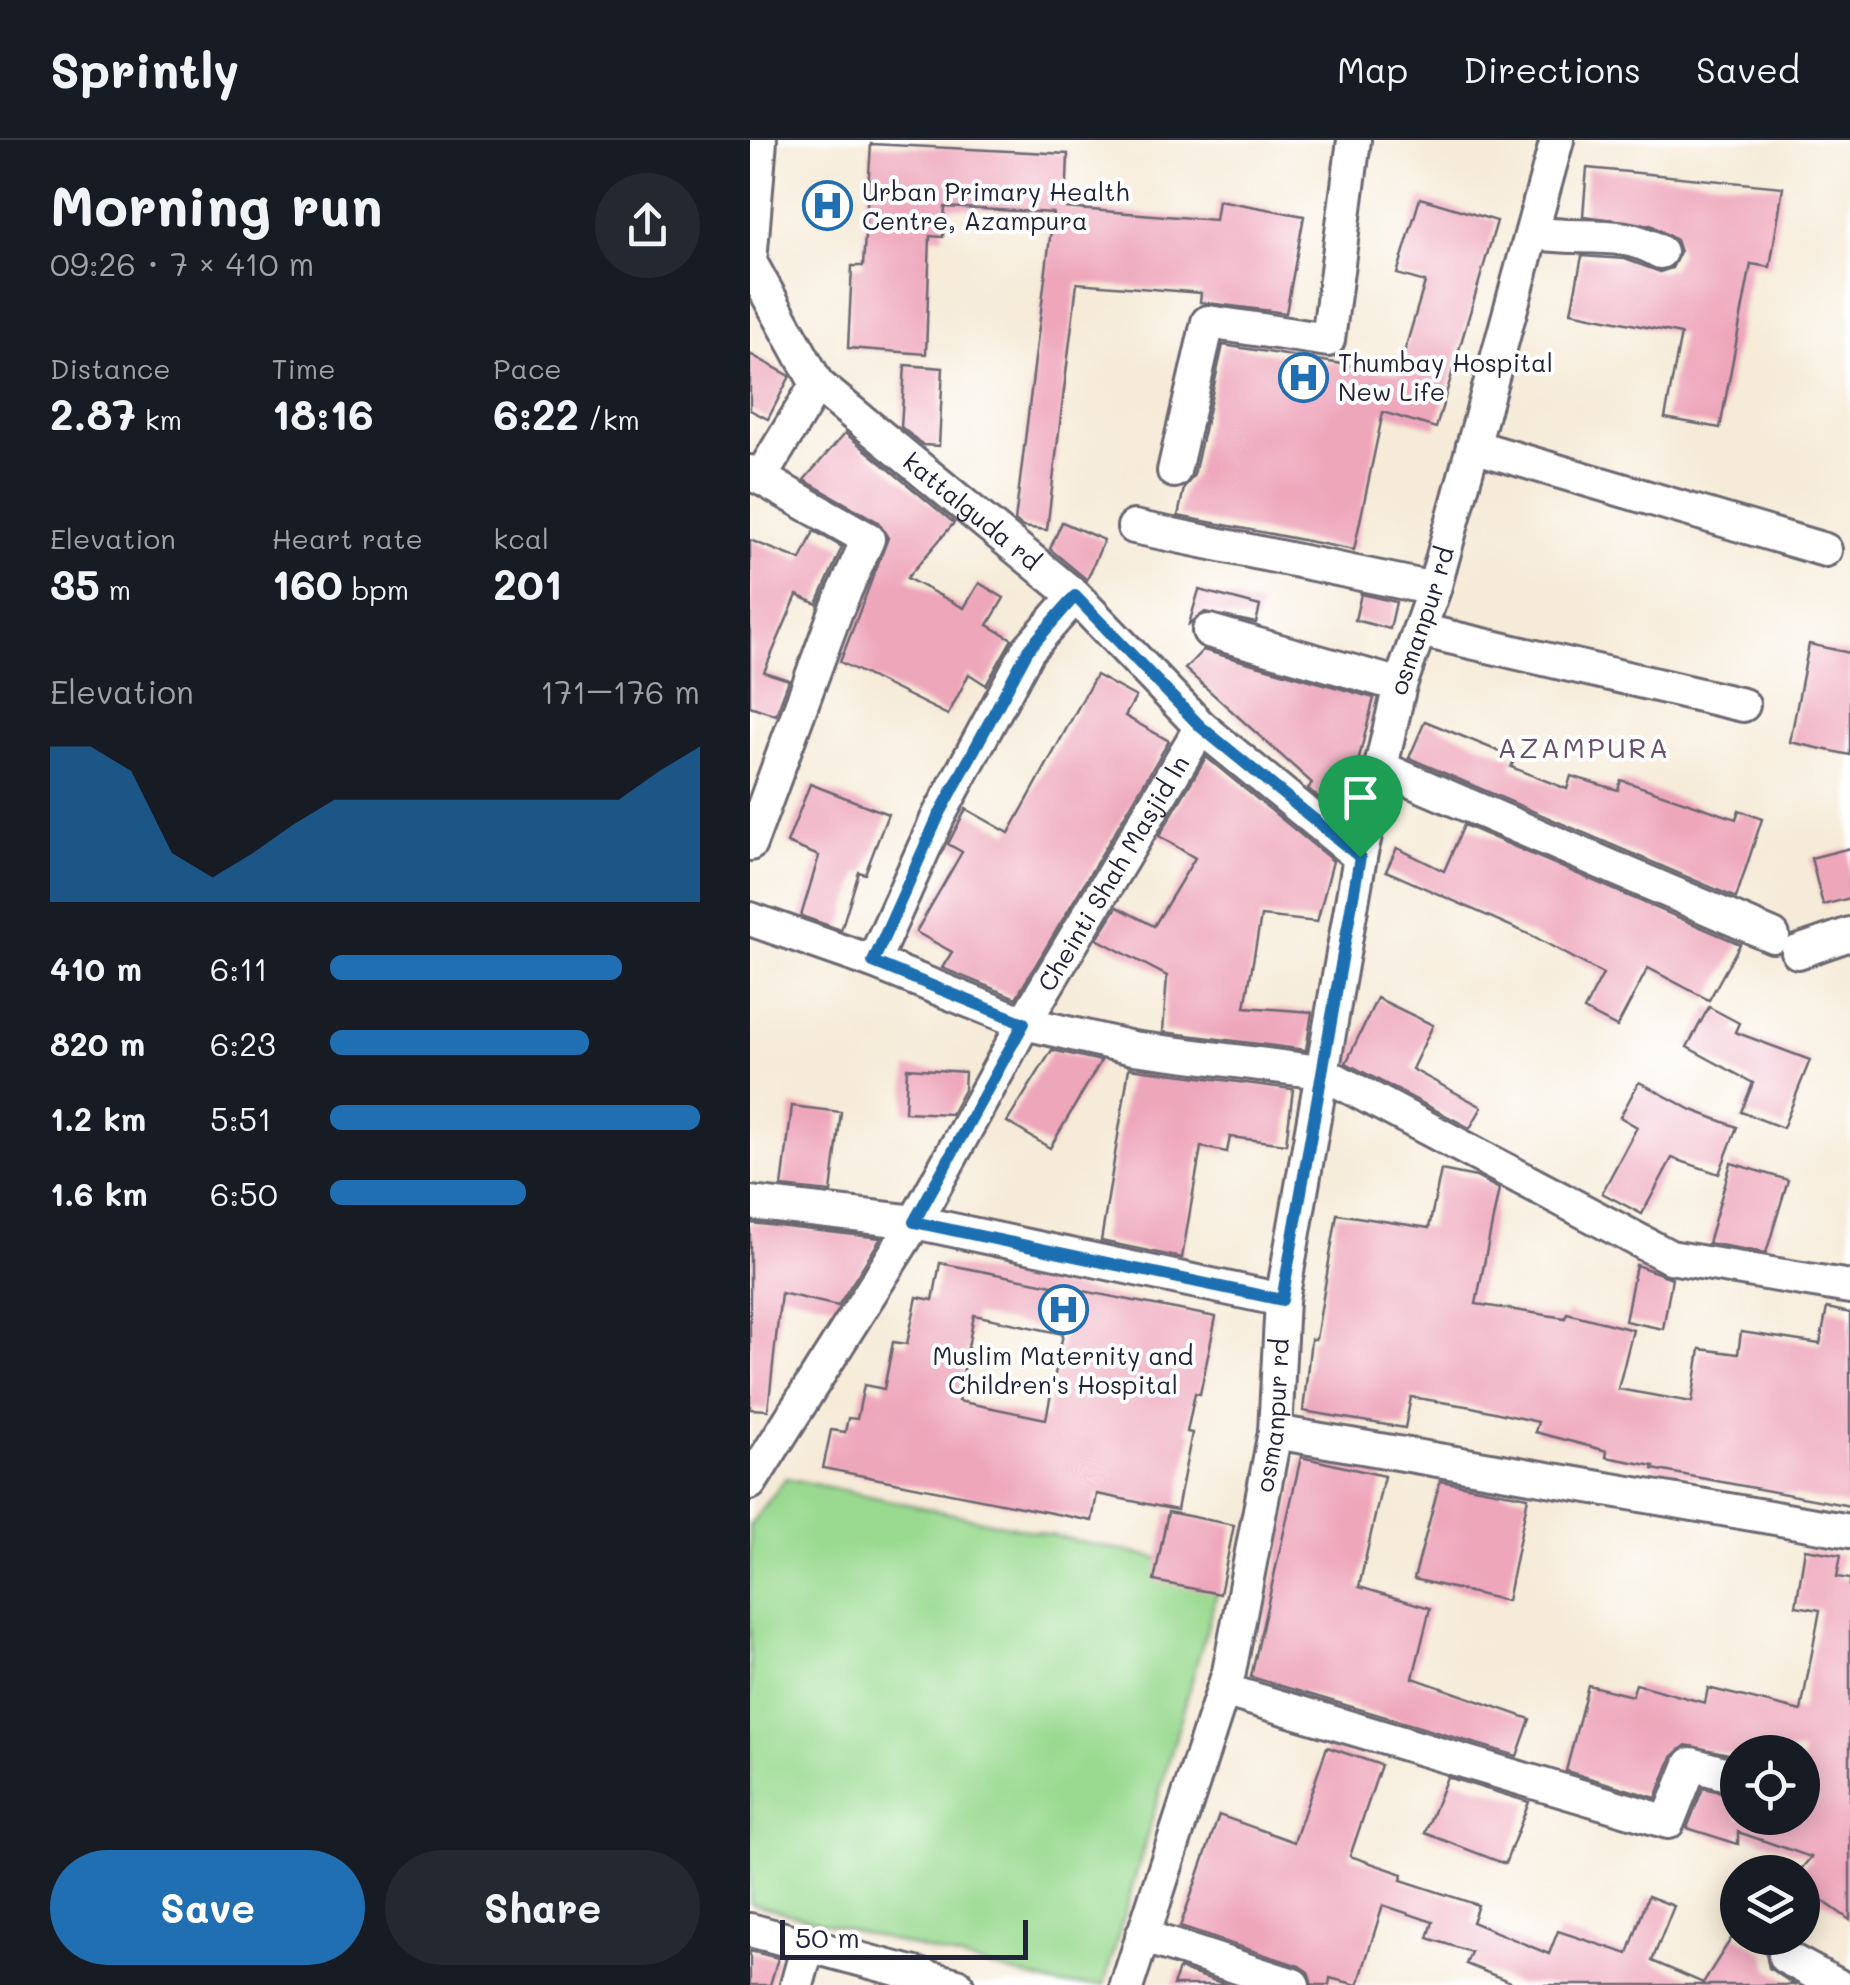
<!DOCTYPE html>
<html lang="en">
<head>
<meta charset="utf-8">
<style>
  :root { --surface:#171b24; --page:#242831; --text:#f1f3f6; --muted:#9ea1a6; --line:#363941; --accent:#1f6fb2 }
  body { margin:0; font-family:Mali,sans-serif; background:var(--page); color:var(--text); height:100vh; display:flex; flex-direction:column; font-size:38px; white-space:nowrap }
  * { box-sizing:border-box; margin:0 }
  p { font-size:32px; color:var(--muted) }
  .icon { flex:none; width:55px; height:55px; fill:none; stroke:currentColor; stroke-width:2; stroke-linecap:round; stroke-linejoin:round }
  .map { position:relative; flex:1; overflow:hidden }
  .sheet { display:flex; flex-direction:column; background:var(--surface); width:750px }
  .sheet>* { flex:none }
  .tools { position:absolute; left:970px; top:1595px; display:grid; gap:20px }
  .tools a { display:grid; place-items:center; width:100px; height:100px; border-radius:50%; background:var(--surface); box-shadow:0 5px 25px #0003; font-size:50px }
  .scale { position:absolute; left:30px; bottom:25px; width:248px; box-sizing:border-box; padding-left:10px; border:5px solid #22223b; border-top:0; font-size:28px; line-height:35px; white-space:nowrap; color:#22223b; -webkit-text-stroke:8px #fff; paint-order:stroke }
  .pin { position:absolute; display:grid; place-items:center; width:85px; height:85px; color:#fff; margin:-102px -42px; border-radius:50% 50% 50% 0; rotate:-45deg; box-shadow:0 0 10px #0007 }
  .pin .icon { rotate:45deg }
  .round { display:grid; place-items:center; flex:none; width:105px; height:105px; border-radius:52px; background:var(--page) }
  .headline { display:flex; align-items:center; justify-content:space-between; height:170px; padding:0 50px }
  h1 { font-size:55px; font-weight:700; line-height:75px }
  .metrics { display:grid; grid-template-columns:repeat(3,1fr); gap:15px; height:170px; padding:10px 50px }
  .metrics div { display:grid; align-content:center }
  .metrics b { font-size:42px; font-weight:700 }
  .metrics small { font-size:28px; font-weight:400 }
  .metrics p { font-size:28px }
  .chart { height:280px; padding:20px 50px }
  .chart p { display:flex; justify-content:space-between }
  .chart svg { width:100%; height:180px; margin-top:10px; fill:var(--accent); opacity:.7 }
  .action { display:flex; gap:20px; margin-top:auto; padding:20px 50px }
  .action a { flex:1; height:115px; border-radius:60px; background:var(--accent); color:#fff; font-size:40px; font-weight:700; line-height:115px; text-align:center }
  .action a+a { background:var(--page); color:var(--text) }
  ul { padding:0 50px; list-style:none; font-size:32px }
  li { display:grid; grid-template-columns:160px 120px 1fr; align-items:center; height:75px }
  li i { height:25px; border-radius:12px; background:var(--accent) }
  header { display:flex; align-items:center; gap:60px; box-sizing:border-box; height:140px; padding:0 50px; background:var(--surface); border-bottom:2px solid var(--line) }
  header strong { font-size:48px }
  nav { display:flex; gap:55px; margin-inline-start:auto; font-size:35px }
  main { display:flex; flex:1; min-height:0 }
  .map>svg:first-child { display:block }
</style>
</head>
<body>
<header>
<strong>Sprintly</strong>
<nav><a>Map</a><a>Directions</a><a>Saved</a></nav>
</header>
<main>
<section class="sheet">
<div class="headline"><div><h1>Morning run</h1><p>09:26 · 7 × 410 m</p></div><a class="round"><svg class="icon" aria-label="share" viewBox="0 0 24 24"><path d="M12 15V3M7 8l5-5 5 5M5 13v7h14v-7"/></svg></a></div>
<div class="metrics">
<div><p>Distance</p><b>2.87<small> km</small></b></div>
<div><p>Time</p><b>18:16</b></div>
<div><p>Pace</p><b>6:22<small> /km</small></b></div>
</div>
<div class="metrics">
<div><p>Elevation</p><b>35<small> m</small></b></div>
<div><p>Heart rate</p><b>160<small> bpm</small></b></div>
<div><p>kcal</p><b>201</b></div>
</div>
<div class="chart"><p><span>Elevation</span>171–176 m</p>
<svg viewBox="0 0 160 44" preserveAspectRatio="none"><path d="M0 44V6L10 6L20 12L30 32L40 38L50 32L60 25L70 19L80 19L90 19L100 19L110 19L120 19L130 19L140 19L150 12L160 6V44z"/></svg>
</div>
<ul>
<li><b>410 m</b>6:11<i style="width:79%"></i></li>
<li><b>820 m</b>6:23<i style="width:70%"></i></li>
<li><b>1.2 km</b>5:51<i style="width:100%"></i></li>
<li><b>1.6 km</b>6:50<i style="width:53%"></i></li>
</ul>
<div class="action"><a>Save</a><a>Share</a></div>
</section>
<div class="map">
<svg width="1100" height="1845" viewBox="0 0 1100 1845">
  <rect width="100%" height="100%" fill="#fff"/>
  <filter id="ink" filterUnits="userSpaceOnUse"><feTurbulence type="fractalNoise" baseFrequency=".01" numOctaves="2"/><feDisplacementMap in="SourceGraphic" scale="20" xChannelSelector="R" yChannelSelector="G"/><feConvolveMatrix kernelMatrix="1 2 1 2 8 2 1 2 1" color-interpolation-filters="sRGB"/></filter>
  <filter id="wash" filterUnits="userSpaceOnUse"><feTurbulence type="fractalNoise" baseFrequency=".0048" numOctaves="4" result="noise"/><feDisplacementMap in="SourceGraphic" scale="40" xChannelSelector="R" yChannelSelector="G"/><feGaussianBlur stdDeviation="2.25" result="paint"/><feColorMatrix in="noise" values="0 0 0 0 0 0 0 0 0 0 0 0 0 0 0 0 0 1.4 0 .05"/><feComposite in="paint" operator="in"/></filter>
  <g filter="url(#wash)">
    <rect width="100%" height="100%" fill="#f6ebd8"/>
    <!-- green -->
    <path fill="#9ada90" stroke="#5e7e66" stroke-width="2.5" d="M 36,1338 L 473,1432 L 354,1845 L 308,1845 L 0,1763 L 0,1385 Z"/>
    <g id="blocks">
      <!-- building -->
      <g fill="#eea6bb" fill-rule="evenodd">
        <path d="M 121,4 L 318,14 L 316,68 L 465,80 L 468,60 L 554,76 L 536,173 L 450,162 L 451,153 L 327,143 L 297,390 L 273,387 L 265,381 L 303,73 L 195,67 L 193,97 L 180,96 L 176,214 L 98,208 L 102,126 L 113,126 Z"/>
        <path d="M 837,28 L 1033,47 L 1020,127 L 1001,124 L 970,288 L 915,278 L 931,194 L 821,172 L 832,116 L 875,119 L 910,132 L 922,128 L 930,112 L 926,100 L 901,85 L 833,76 Z"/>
        <path d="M 670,58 L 747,81 L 686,288 L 633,272 L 604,410 L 428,376 L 434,348 L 444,335 L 473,205 L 648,233 L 675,142 L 647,134 Z"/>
        <path d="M 0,214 L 40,236 L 18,279 L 0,270 Z"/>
        <path d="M 155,225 L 193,228 L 189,306 L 173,305 L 151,287 Z"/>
        <path d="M 95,293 L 204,383 L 157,438 L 214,468 L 229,443 L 254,458 L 238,485 L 262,499 L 236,545 L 219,534 L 198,575 L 90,522 L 138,398 L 128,382 L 54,340 Z"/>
        <path d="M 312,382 L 354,400 L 337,440 L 300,409 Z"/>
        <path d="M 64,391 L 92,407 L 67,464 L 47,455 L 14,532 L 39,540 L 26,575 L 0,566 L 0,400 L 51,420 Z"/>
        <path d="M 449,450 L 510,466 L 506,483 L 455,472 L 439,484 Z"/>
        <path d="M 611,454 L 646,462 L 640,489 L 605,480 Z"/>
        <path d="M 1059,504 L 1100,513 L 1100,615 L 1040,602 Z"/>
        <path d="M 453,510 L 624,558 L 596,670 L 579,666 L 558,649 L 562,643 L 435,529 Z"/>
        <path d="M 346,535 L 386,557 L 375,576 L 419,601 L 266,858 L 192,828 L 202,812 L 166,792 L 212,712 L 198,704 L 216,669 L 259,693 Z"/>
        <path d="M 675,581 L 765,618 L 761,627 L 817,649 L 821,636 L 868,650 L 871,640 L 986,679 L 989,670 L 1012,679 L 986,758 L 659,618 Z"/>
        <path d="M 456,617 L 583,721 L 567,782 L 511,776 L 495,867 L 562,872 L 556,910 L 413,892 L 417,836 L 347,799 L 367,767 L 404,786 L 445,718 L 409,696 Z"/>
        <path d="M 60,644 L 138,674 L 115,734 L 109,732 L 91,790 L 51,776 L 69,716 L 37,703 Z"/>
        <path d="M 714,685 L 990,804 L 959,860 L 898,828 L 867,887 L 834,870 L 853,834 L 781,795 L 636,731 L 647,708 L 694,731 Z"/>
        <path d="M 1100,708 L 1100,758 L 1073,765 L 1061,718 Z"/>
        <path d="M 627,858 L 683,885 L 662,929 L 732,967 L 720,988 L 596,923 Z"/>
        <path d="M 959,867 L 989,883 L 985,892 L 1060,920 L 1033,988 L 991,972 L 1003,943 L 937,907 Z"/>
        <path d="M 302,910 L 351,921 L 300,1008 L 257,982 Z"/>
        <path d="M 157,928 L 215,932 L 214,950 L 201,974 L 155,972 Z"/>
        <path d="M 379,928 L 543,949 L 536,1004 L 480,997 L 477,1012 L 451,1007 L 432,1118 L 351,1101 Z"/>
        <path d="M 889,942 L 942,970 L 987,987 L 969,1034 L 922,1018 L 892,1074 L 852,1053 L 887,987 L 870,977 Z"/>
        <path d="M 42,966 L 91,972 L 81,1052 L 32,1047 Z"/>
        <path d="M 981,1023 L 1038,1040 L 1016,1113 L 958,1103 Z"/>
        <path d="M 691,1030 L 726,1037 L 749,1049 L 726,1164 L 815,1178 L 817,1173 L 883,1190 L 868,1249 L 942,1262 L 950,1209 L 988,1214 L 991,1192 L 1070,1204 L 1077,1168 L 1100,1173 L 1100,1366 L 903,1329 L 904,1326 L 856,1317 L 857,1311 L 785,1292 L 788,1282 L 722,1267 L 661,1257 L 655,1288 L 553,1271 L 561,1199 L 566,1199 L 587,1074 L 679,1088 Z"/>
        <path d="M 0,1083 L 131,1098 L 88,1166 L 31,1153 L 18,1270 L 0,1269 Z"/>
        <path d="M 190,1123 L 466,1177 L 450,1254 L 445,1253 L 437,1292 L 442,1293 L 427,1370 L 347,1354 L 342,1381 L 73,1328 L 81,1290 L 95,1292 L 98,1278 L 107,1279 L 114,1245 L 134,1249 L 143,1202 L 157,1204 L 167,1157 L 183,1160 ZM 224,1175 L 313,1194 L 296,1279 L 208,1261 Z"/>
        <path d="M 886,1125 L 922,1138 L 913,1189 L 875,1181 Z"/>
        <path d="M 551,1317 L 634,1336 L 609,1447 L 680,1468 L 663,1538 L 780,1579 L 767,1616 L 501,1537 Z"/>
        <path d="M 690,1341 L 778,1357 L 757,1461 L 664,1439 Z"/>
        <path d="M 418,1372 L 484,1385 L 470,1454 L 404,1441 Z"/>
        <path d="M 1055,1409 L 1091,1415 L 1087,1437 L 1100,1439 L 1100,1780 L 1052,1746 L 1052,1728 L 1061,1717 L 988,1692 L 988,1704 L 937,1688 L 953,1648 L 988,1656 L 988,1678 L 1052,1678 L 1052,1612 L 988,1612 L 988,1616 L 936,1605 L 922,1617 L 906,1658 L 816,1631 L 838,1545 L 882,1556 L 886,1544 L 955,1563 L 958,1548 L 1051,1571 L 1070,1470 L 1046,1466 Z"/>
        <path d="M 577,1607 L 631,1625 L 600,1716 L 653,1734 L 651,1740 L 728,1765 L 722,1782 L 799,1814 L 808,1791 L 878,1814 L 898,1756 L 924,1766 L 902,1821 L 953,1843 L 984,1794 L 1016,1813 L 1019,1828 L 1045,1845 L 768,1845 L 716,1824 L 721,1812 L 678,1798 L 683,1782 L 633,1765 L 608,1845 L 580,1838 L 579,1845 L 562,1845 L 558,1832 L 549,1826 L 430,1787 L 469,1675 L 544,1702 Z"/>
        <path d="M 697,1637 L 779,1662 L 755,1724 L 675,1693 Z"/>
        <path d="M 0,1811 L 28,1818 L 20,1845 L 0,1845 Z"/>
        <path d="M 429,1829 L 478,1845 L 423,1845 Z"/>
      </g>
    </g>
  </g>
  <g filter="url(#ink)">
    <use href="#blocks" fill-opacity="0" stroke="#6c6872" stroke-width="2.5"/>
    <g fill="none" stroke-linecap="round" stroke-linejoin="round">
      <defs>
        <g id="minor">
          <path id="s1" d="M 10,0 L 0,122 L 67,244 L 325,456 L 451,587 L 610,717"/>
          <path d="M 782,92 C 825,102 870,87 910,112"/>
          <path d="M 723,306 L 1075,410"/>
          <path d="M 424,331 L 458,182 L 578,200 L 604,0"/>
          <path d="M 0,332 L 118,399 L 86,471 L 0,704"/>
          <path d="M 10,338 L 67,244"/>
          <path d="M 384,387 L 684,449"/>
          <path d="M 669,490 L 993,565"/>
          <path d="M 459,491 L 650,545"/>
          <path d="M 631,628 L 1023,796"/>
          <path d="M 0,779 L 123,822 L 274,883 L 383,908 L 571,932 L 920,1117 L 1100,1147"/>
          <path d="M 1048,812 L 1100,794"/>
          <path d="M 123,822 L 188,677 L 278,510 L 325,456"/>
          <path d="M 0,1063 L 165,1082 L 532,1160"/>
          <path d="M 525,1292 L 1100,1391"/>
          <path id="s2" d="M 0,1343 L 165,1082 L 274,883 L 451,587"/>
          <path d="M 473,1550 L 918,1682 L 941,1624 L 988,1637"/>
          <path d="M 0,1790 L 207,1845"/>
          <path d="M 392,1796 L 543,1845"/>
          <path d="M 1035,1817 L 1087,1845"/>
          <path d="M 47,1845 L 58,1805"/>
          <path id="s3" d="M 377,1845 L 479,1532 L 525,1292 L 532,1160 L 610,717 L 650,545 L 684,449 L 807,0"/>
        </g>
      </defs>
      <!-- minor casing -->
      <use href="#minor" stroke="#6c6872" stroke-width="38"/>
      <!-- minor -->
      <use href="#minor" stroke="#fff" stroke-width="32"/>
    </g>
  </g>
  <g fill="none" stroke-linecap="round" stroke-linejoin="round" filter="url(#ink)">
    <defs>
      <path id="route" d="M 325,456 L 451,587 L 610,717 L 532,1160 L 164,1082 L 274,883 L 123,822 L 188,677 L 278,510 Z"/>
    </defs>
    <!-- route casing -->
    <use href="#route" stroke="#fff" stroke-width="20"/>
    <!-- route -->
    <use href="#route" stroke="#1f6fb2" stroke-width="12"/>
  </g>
  <!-- icons -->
  <defs>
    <symbol id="hospital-ring" viewBox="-11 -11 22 22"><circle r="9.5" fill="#fff" stroke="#1f6fb2" stroke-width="1.5"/><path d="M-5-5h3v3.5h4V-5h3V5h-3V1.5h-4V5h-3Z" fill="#1f6fb2"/></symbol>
  </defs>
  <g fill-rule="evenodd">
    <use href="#hospital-ring" x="50" y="38" width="55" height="55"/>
    <use href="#hospital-ring" x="526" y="210" width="55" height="55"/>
    <use href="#hospital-ring" x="286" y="1142" width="55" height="55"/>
  </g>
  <g text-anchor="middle" stroke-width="8" stroke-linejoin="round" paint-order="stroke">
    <!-- poi labels -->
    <g font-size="25" fill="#22223b" stroke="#fff" text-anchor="start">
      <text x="112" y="61">Urban Primary Health<tspan x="112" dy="29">Centre, Azampura</tspan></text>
      <text x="588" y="232">Thumbay Hospital<tspan x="588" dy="29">New Life</tspan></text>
      <text x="313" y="1225" text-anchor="middle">Muslim Maternity and<tspan x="313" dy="29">Children's Hospital</tspan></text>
    </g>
    <!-- street labels -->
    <g font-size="25" fill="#22223b" stroke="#fff">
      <text dy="9" stroke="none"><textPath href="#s1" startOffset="462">kattalguda rd</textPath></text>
      <text dy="9" stroke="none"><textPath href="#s3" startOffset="1400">osmanpur rd</textPath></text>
      <text dy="9" stroke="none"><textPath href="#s2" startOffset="710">Cheinti Shah Masjid ln</textPath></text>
      <text dy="9" stroke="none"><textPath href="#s3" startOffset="590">osmanpur rd</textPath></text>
    </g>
    <!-- neighbourhood labels -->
    <g font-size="28" letter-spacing="2.5" fill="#695068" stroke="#fff">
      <text x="834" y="618">AZAMPURA</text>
    </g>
  </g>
</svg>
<div class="tools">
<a><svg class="icon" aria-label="locate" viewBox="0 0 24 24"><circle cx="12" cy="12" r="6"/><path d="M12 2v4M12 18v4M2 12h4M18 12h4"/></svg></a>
<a><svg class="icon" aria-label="layers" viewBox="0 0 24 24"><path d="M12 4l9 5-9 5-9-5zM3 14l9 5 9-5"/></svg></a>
</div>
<div class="scale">50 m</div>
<div class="pin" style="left:610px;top:717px;background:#1e9e55"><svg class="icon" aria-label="arrive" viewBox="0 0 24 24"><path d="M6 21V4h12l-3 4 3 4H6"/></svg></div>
</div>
</main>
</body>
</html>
